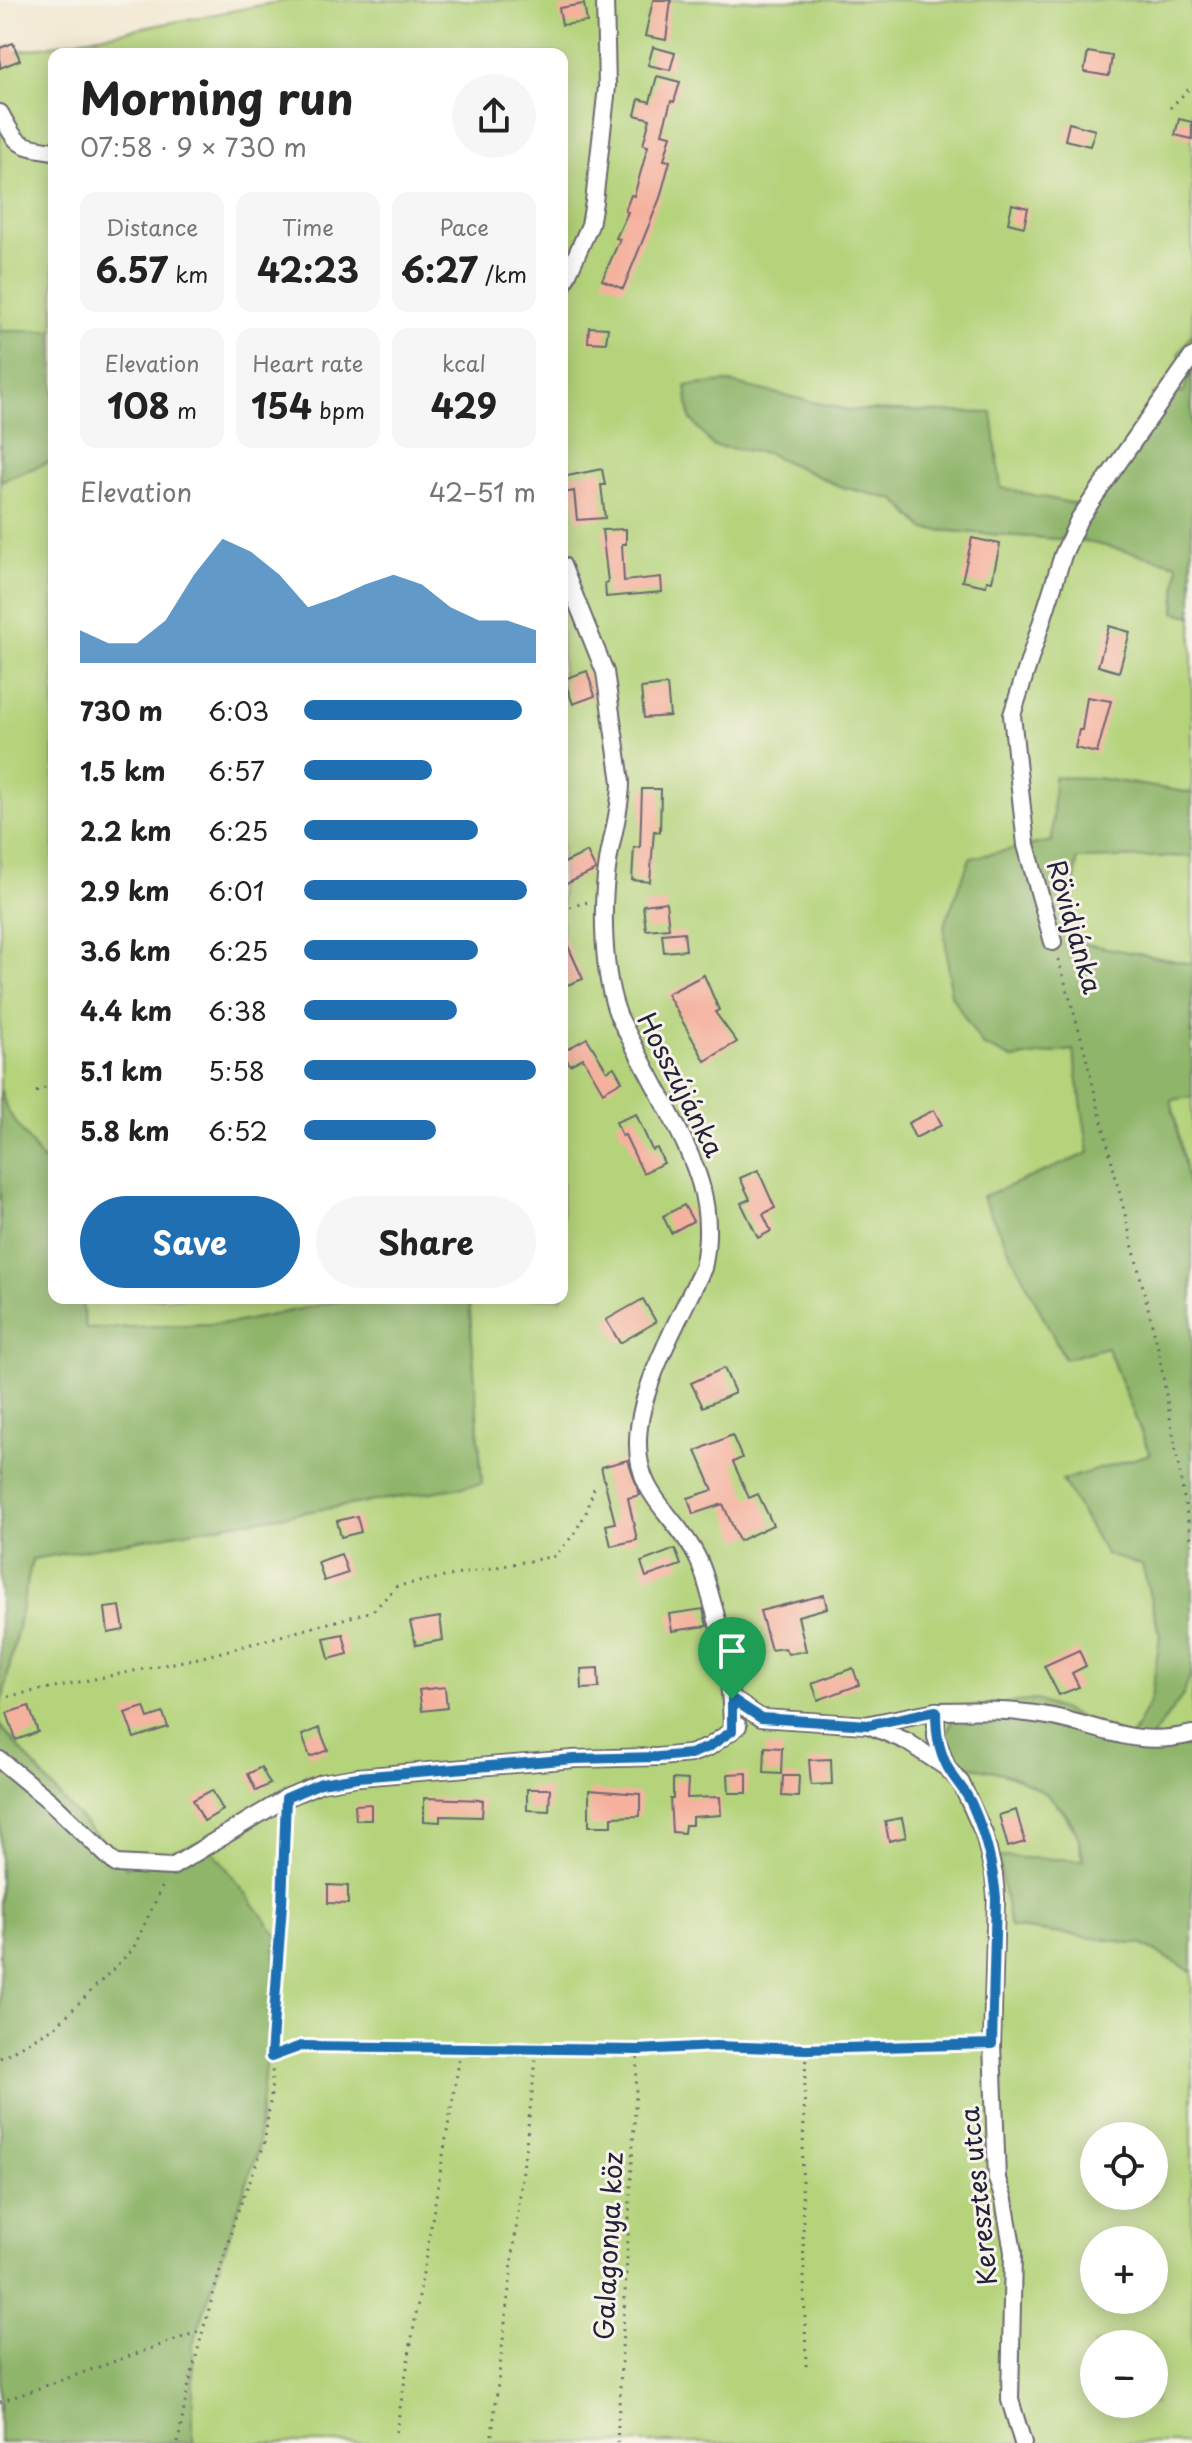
<!DOCTYPE html>
<html lang="en">
<head>
<meta charset="utf-8">
<style>
  :root { --surface:#fff; --page:#f6f6f6; --text:#222; --muted:#767676; --accent:#1f6fb2 }
  body { margin:0; font-family:"Playpen Sans",sans-serif; background:var(--page); color:var(--text); height:100vh; display:flex; flex-direction:column; font-size:30px; white-space:nowrap }
  * { box-sizing:border-box; margin:0 }
  p { font-size:26px; color:var(--muted) }
  .icon { flex:none; width:44px; height:44px; fill:none; stroke:currentColor; stroke-width:2; stroke-linecap:round; stroke-linejoin:round }
  .map { position:relative; flex:1; overflow:hidden }
  .panel { position:absolute; left:48px; top:48px; width:520px; height:1256px; display:flex; flex-direction:column; background:var(--surface); border-radius:16px; box-shadow:0 4px 20px #0003 }
  .panel>* { flex:none }
  .controls { position:absolute; left:1080px; top:2122px; display:grid; gap:16px }
  .controls a { display:grid; place-items:center; width:88px; height:88px; border-radius:50%; background:var(--surface); box-shadow:0 4px 20px #0003; font-size:40px }
  .pin { position:absolute; display:grid; place-items:center; width:68px; height:68px; color:#fff; margin:-82px -34px; border-radius:50% 50% 50% 0; rotate:-45deg; box-shadow:0 0 8px #0007 }
  .pin .icon { rotate:45deg }
  .round { display:grid; place-items:center; flex:none; width:84px; height:84px; border-radius:42px; background:var(--page) }
  .summary { display:flex; align-items:center; justify-content:space-between; height:136px; padding:0 32px }
  h1 { font-size:44px; font-weight:700; line-height:60px }
  .figures { display:grid; grid-template-columns:repeat(3,1fr); gap:12px; height:136px; padding:8px 32px }
  .figures div { display:grid; align-content:center; border-radius:16px; background:var(--page); text-align:center }
  .figures b { font-size:34px; font-weight:700 }
  .figures small { font-size:22px; font-weight:400 }
  .figures p { font-size:22px }
  .chart { height:224px; padding:16px 32px }
  .chart p { display:flex; justify-content:space-between }
  .chart svg { width:100%; height:144px; margin-top:8px; fill:var(--accent); opacity:.7 }
  .action { display:flex; gap:16px; margin-top:auto; padding:16px 32px }
  .action a { flex:1; height:92px; border-radius:48px; background:var(--accent); color:#fff; font-size:32px; font-weight:700; line-height:92px; text-align:center }
  .action a+a { background:var(--page); color:var(--text) }
  ul { padding:0 32px; list-style:none; font-size:26px }
  li { display:grid; grid-template-columns:128px 96px 1fr; align-items:center; height:60px }
  li i { height:20px; border-radius:10px; background:var(--accent) }
  .map>svg:first-child { display:block }
</style>
</head>
<body>
<div class="map">
<svg width="1192" height="2443" viewBox="0 0 1192 2443">
  <rect width="100%" height="100%" fill="#f7f3e8"/>
  <filter id="ink" filterUnits="userSpaceOnUse"><feTurbulence type="fractalNoise" baseFrequency=".0125" numOctaves="2"/><feDisplacementMap in="SourceGraphic" scale="16" xChannelSelector="R" yChannelSelector="G"/><feConvolveMatrix kernelMatrix="1 2 1 2 8 2 1 2 1" color-interpolation-filters="sRGB"/></filter>
  <filter id="wash" filterUnits="userSpaceOnUse"><feTurbulence type="fractalNoise" baseFrequency=".006" numOctaves="4" result="noise"/><feDisplacementMap in="SourceGraphic" scale="32" xChannelSelector="R" yChannelSelector="G"/><feGaussianBlur stdDeviation="1.8" result="paint"/><feColorMatrix in="noise" values="0 0 0 0 0 0 0 0 0 0 0 0 0 0 0 0 0 1.4 0 .05"/><feComposite in="paint" operator="in"/></filter>
  <g filter="url(#wash)">
    <rect width="100%" height="100%" fill="#f3e9d3"/>
    <!-- green -->
    <g fill="#b4d37a" stroke="#6b7a5a" stroke-width="2" fill-rule="evenodd">
      <path d="M 288,0 L 1192,0 L 1192,334 L 1179,353 L 1190,372 L 1184,392 L 1093,508 L 1001,488 L 909,411 L 848,410 L 726,382 L 686,386 L 713,446 L 767,452 L 839,486 L 896,500 L 924,529 L 1085,541 L 1178,564 L 1175,612 L 1192,616 L 1192,793 L 1097,778 L 1052,841 L 970,858 L 1012,1059 L 1073,1049 L 1090,1153 L 982,1197 L 1107,1347 L 1150,1455 L 1063,1480 L 1142,1564 L 1152,1600 L 1160,1636 L 1152,1699 L 1131,1739 L 957,1765 L 987,1768 L 1017,1776 L 1052,1798 L 1078,1834 L 1083,1860 L 1010,1927 L 1141,1944 L 1192,1971 L 1192,2443 L 193,2443 L 193,2344 L 257,2152 L 126,1867 L 66,1804 L 0,1725 L 0,1712 L 32,1559 L 235,1523 L 482,1484 L 469,1298 L 562,1298 L 562,54 L 54,54 L 54,331 L 0,331 L 0,55 ZM 1094,2136 L 1154,2136 L 1154,2196 L 1094,2196 ZM 1094,2240 L 1154,2240 L 1154,2300 L 1094,2300 ZM 1094,2344 L 1154,2344 L 1154,2404 L 1094,2404 Z"/>
      <path d="M 54,460 L 54,1176 L 7,1110 L 0,1089 L 0,481 Z"/>
      <path d="M 1192,856 L 1192,964 L 1070,942 L 1077,859 Z"/>
      <path d="M 1192,1097 L 1192,1203 L 1171,1099 Z"/>
      <path d="M 81,1298 L 353,1298 L 234,1323 L 86,1329 Z"/>
      <path d="M 1192,1669 L 1192,1749 L 1151,1738 L 1183,1695 Z"/>
    </g>
    <!-- forest -->
    <g fill="#8fb56a" stroke="#586c52" stroke-width="2">
      <path d="M 0,331 L 54,331 L 54,460 L 0,481 Z"/>
      <path d="M 1192,334 L 1192,616 L 1175,612 L 1178,564 L 1085,541 L 924,529 L 896,500 L 839,486 L 767,453 L 713,446 L 690,418 L 686,386 L 726,382 L 848,410 L 992,413 L 1001,488 L 1093,508 L 1163,398 L 1184,392 L 1190,372 L 1179,353 Z"/>
      <path d="M 1054,777 L 1097,778 L 1192,793 L 1192,856 L 1077,859 L 1070,941 L 1192,964 L 1192,1097 L 1171,1100 L 1192,1203 L 1192,1669 L 1183,1695 L 1151,1738 L 1192,1749 L 1192,1971 L 1141,1944 L 1010,1927 L 998,1857 L 1083,1860 C 1077,1795 1014,1769 957,1766 L 944,1739 L 958,1708 L 1037,1700 L 1131,1738 L 1151,1699 L 1160,1636 L 1142,1565 L 1106,1555 L 1062,1480 L 1150,1454 L 1107,1347 L 1065,1359 L 982,1197 L 1089,1153 L 1073,1050 L 1012,1059 L 982,1045 L 951,995 L 944,926 L 970,858 L 1052,841 Z"/>
      <path d="M 0,1089 L 7,1110 L 54,1176 L 54,1298 L 81,1298 L 86,1329 L 234,1323 L 353,1298 L 469,1298 L 482,1484 L 235,1523 L 32,1559 L 0,1712 Z"/>
      <path d="M 0,1725 L 66,1804 L 126,1867 L 205,1840 L 277,1935 L 257,2152 L 193,2344 L 193,2443 L 0,2443 Z"/>
    </g>
    <g id="blocks">
      <!-- building -->
      <g fill="#f5b19e">
        <path d="M 653,0 L 671,0 L 666,40 L 645,36 Z"/>
        <path d="M 584,4 L 587,22 L 562,25 L 559,8 Z"/>
        <path d="M 13,43 L 20,60 L 0,68 L 0,48 Z"/>
        <path d="M 653,47 L 675,53 L 670,70 L 648,65 Z"/>
        <path d="M 1088,52 L 1112,56 L 1109,76 L 1084,72 Z"/>
        <path d="M 657,76 L 680,82 L 674,102 L 671,101 L 662,133 L 671,135 L 664,160 L 670,161 L 660,198 L 623,289 L 602,280 L 620,239 L 616,238 L 628,212 L 625,211 L 631,195 L 634,196 L 648,146 L 643,145 L 650,119 L 635,115 L 639,99 L 650,102 Z"/>
        <path d="M 1179,119 L 1192,122 L 1192,139 L 1175,135 Z"/>
        <path d="M 1069,123 L 1095,130 L 1090,146 L 1065,140 Z"/>
        <path d="M 1012,204 L 1028,208 L 1024,227 L 1008,223 Z"/>
        <path d="M 589,327 L 608,328 L 606,343 L 588,342 Z"/>
        <path d="M 602,469 L 605,485 L 601,485 L 605,518 L 577,520 L 574,491 L 564,493 L 562,477 Z"/>
        <path d="M 626,529 L 626,544 L 622,544 L 624,581 L 661,577 L 662,592 L 606,597 L 605,583 L 608,582 L 602,530 Z"/>
        <path d="M 972,538 L 1000,544 L 992,581 L 987,580 L 986,586 L 962,581 Z"/>
        <path d="M 1109,626 L 1130,632 L 1119,672 L 1098,666 Z"/>
        <path d="M 587,671 L 595,696 L 573,704 L 564,679 Z"/>
        <path d="M 667,685 L 670,716 L 644,718 L 641,688 Z"/>
        <path d="M 1087,697 L 1111,701 L 1097,753 L 1075,748 L 1079,730 L 1082,730 Z"/>
        <path d="M 642,789 L 661,789 L 660,832 L 654,831 L 650,882 L 632,880 L 634,847 L 640,848 Z"/>
        <path d="M 587,852 L 596,870 L 562,886 L 562,864 Z"/>
        <path d="M 666,902 L 669,928 L 646,930 L 643,905 Z"/>
        <path d="M 684,932 L 686,950 L 664,952 L 662,934 Z"/>
        <path d="M 562,933 L 583,979 L 562,987 Z"/>
        <path d="M 704,975 L 719,1010 L 715,1012 L 737,1042 L 705,1061 L 667,994 Z"/>
        <path d="M 587,1038 L 607,1071 L 614,1067 L 622,1081 L 603,1092 L 583,1058 L 570,1065 L 562,1052 Z"/>
        <path d="M 934,1110 L 942,1125 L 915,1138 L 908,1123 Z"/>
        <path d="M 636,1114 L 652,1150 L 657,1148 L 664,1163 L 643,1173 L 625,1135 L 622,1136 L 616,1122 Z"/>
        <path d="M 758,1170 L 775,1208 L 763,1214 L 771,1231 L 758,1238 L 741,1203 L 750,1199 L 740,1178 Z"/>
        <path d="M 684,1205 L 693,1221 L 671,1233 L 663,1216 Z"/>
        <path d="M 643,1299 L 656,1322 L 620,1343 L 606,1320 Z"/>
        <path d="M 724,1368 L 735,1393 L 703,1407 L 691,1383 Z"/>
        <path d="M 732,1435 L 742,1458 L 733,1462 L 749,1498 L 758,1494 L 773,1525 L 739,1541 L 723,1504 L 693,1514 L 688,1498 L 713,1490 L 696,1451 Z"/>
        <path d="M 628,1460 L 640,1495 L 628,1498 L 637,1540 L 611,1546 L 606,1525 L 615,1523 L 601,1467 Z"/>
        <path d="M 357,1516 L 361,1532 L 341,1537 L 337,1521 Z"/>
        <path d="M 675,1549 L 681,1565 L 646,1577 L 641,1562 Z"/>
        <path d="M 341,1554 L 348,1573 L 324,1581 L 318,1562 Z"/>
        <path d="M 824,1595 L 827,1608 L 798,1616 L 806,1651 L 788,1654 L 785,1648 L 771,1650 L 760,1611 Z"/>
        <path d="M 120,1606 L 124,1630 L 108,1633 L 105,1608 Z"/>
        <path d="M 703,1609 L 707,1626 L 672,1631 L 669,1614 Z"/>
        <path d="M 440,1617 L 443,1640 L 416,1645 L 410,1622 Z"/>
        <path d="M 343,1634 L 348,1654 L 329,1659 L 324,1638 Z"/>
        <path d="M 1079,1650 L 1086,1666 L 1072,1673 L 1079,1687 L 1059,1695 L 1044,1666 Z"/>
        <path d="M 598,1668 L 599,1688 L 582,1689 L 581,1669 Z"/>
        <path d="M 853,1668 L 859,1685 L 818,1700 L 812,1683 Z"/>
        <path d="M 445,1687 L 447,1708 L 422,1711 L 419,1690 Z"/>
        <path d="M 29,1706 L 38,1732 L 16,1740 L 7,1713 Z"/>
        <path d="M 144,1707 L 148,1718 L 163,1713 L 168,1727 L 134,1738 L 125,1713 Z"/>
        <path d="M 319,1728 L 328,1750 L 310,1757 L 302,1735 Z"/>
        <path d="M 765,1747 L 782,1748 L 781,1774 L 764,1773 Z"/>
        <path d="M 831,1759 L 832,1784 L 811,1785 L 809,1760 Z"/>
        <path d="M 261,1767 L 270,1784 L 256,1791 L 248,1774 Z"/>
        <path d="M 747,1773 L 747,1793 L 729,1793 L 728,1774 Z"/>
        <path d="M 783,1776 L 799,1776 L 798,1797 L 782,1796 Z"/>
        <path d="M 673,1779 L 688,1780 L 687,1798 L 720,1797 L 721,1815 L 692,1817 L 692,1825 L 685,1825 L 684,1833 L 672,1832 L 670,1799 L 673,1799 Z"/>
        <path d="M 527,1789 L 550,1789 L 549,1811 L 527,1810 Z"/>
        <path d="M 212,1790 L 223,1810 L 204,1821 L 193,1800 Z"/>
        <path d="M 589,1790 L 640,1794 L 640,1816 L 612,1817 L 612,1826 L 589,1826 Z"/>
        <path d="M 424,1798 L 483,1800 L 482,1817 L 440,1816 L 440,1822 L 424,1821 Z"/>
        <path d="M 371,1804 L 371,1820 L 356,1820 L 355,1805 Z"/>
        <path d="M 1016,1810 L 1025,1842 L 1008,1847 L 999,1815 Z"/>
        <path d="M 902,1818 L 906,1837 L 889,1841 L 885,1821 Z"/>
        <path d="M 328,1885 L 348,1886 L 348,1904 L 328,1903 Z"/>
      </g>
    </g>
  </g>
  <g filter="url(#ink)">
    <use href="#blocks" fill-opacity="0" stroke="#6b6870" stroke-width="2"/>
    <g fill="none" stroke-linecap="round" stroke-linejoin="round">
      <defs>
        <g id="street">
          <path d="M 0,113 C 18,145 16,146 54,151"/>
          <path d="M 562,287 L 590,225 L 594,202 L 607,87 L 605,0"/>
          <path d="M 562,565 L 605,672 L 621,782 C 621,809 612,835 608,862 C 601,906 602,975 619,1017 C 634,1046 649,1075 665,1104 C 694,1160 717,1203 703,1268 C 681,1316 639,1387 638,1440 C 636,1497 676,1514 697,1557 C 704,1570 707,1584 711,1598 C 724,1642 732,1684 732,1731"/>
          <path d="M 1053,942 L 1026,845 L 1012,715 L 1063,555 L 1079,519 L 1192,357"/>
          <path d="M 732,1699 L 761,1718 L 868,1725 L 906,1741 L 947,1768 L 961,1783 L 984,1834 L 994,1875 L 996,1898 L 992,2044 L 997,2179 L 1004,2200 L 1013,2252 L 1010,2400 L 1023,2443"/>
          <path d="M 870,1724 L 936,1711"/>
          <path d="M 0,1760 L 51,1802 L 116,1864 L 172,1867 L 286,1798 L 321,1783 L 358,1777 L 574,1759 L 658,1757 L 690,1754 L 709,1747 L 738,1726"/>
          <path d="M 947,1768 L 936,1737 L 936,1711 C 974,1710 1015,1709 1053,1717 C 1105,1728 1136,1748 1192,1734"/>
        </g>
      </defs>
      <!-- street casing -->
      <use href="#street" stroke="#6b6870" stroke-width="20"/>
      <!-- path -->
      <g stroke="#6b6870" stroke-width="3" stroke-dasharray="2 6" stroke-linecap="butt">
        <path d="M 1170,108 L 1192,86"/>
        <path d="M 562,909 L 588,902"/>
        <path d="M 1058,959 L 1080,1033 L 1158,1348 L 1192,1544"/>
        <path d="M 36,1092 L 54,1084"/>
        <path d="M 0,1698 L 203,1657 L 373,1611 L 397,1586 L 555,1556 L 574,1534 L 586,1513 L 595,1485"/>
        <path d="M 271,2057 L 301,2046 L 639,2050 L 715,2046 L 806,2049 L 973,2045"/>
        <path d="M 0,2058 L 55,2027 L 133,1949 L 163,1885"/>
        <path d="M 806,2366 L 802,2184 L 806,2050"/>
        <path d="M 0,2402 L 203,2330"/>
        <path d="M 396,2432 L 461,2050"/>
        <path d="M 178,2443 L 187,2392 L 203,2330 L 235,2218 L 264,2145 L 271,2095 L 286,1816"/>
        <path d="M 491,2443 L 537,2050"/>
        <path d="M 617,2443 L 638,2051"/>
      </g>
      <!-- street -->
      <use href="#street" stroke="#fff" stroke-width="16"/>
    </g>
  </g>
  <g fill="none" stroke-linecap="round" stroke-linejoin="round" filter="url(#ink)">
    <defs>
      <path id="route" d="M 732,1699 L 761,1718 L 868,1725 L 936,1711 C 936,1731 938,1748 947,1766 C 954,1780 967,1791 973,1807 C 986,1836 993,1867 996,1898 L 992,2044 L 806,2049 L 715,2046 L 639,2050 L 301,2046 L 271,2057 L 282,1904 L 286,1798 L 321,1783 L 358,1777 L 574,1759 L 658,1757 L 690,1754 L 709,1747 L 732,1731 Z"/>
    </defs>
    <!-- route casing -->
    <use href="#route" stroke="#fff" stroke-width="16"/>
    <!-- route -->
    <use href="#route" stroke="#1f6fb2" stroke-width="10"/>
  </g>
  <g text-anchor="middle" stroke-width="6" stroke-linejoin="round" paint-order="stroke">
    <!-- street labels -->
    <g font-size="26" fill="#22223b" stroke="#f7f3e8">
      <text transform="translate(1074 927) rotate(74)" y="9">Rövidjánka</text>
      <text transform="translate(680 1085) rotate(63)" y="9">Hosszújánka</text>
      <text transform="translate(979 2196) rotate(-96)" y="9">Keresztes utca</text>
      <text transform="translate(609 2246) rotate(-87)" y="9">Galagonya köz</text>
    </g>
  </g>
</svg>
<div class="controls">
<a><svg class="icon" aria-label="locate" viewBox="0 0 24 24"><circle cx="12" cy="12" r="6"/><path d="M12 2v4M12 18v4M2 12h4M18 12h4"/></svg></a>
<a>+</a>
<a>−</a>
</div>
<div class="pin" style="left:732px;top:1699px;background:#1e9e55"><svg class="icon" aria-label="arrive" viewBox="0 0 24 24"><path d="M6 21V4h12l-3 4 3 4H6"/></svg></div>
<section class="panel">
<div class="summary"><div><h1>Morning run</h1><p>07:58 · 9 × 730 m</p></div><a class="round"><svg class="icon" aria-label="share" viewBox="0 0 24 24"><path d="M12 15V3M7 8l5-5 5 5M5 13v7h14v-7"/></svg></a></div>
<div class="figures">
<div><p>Distance</p><b>6.57<small> km</small></b></div>
<div><p>Time</p><b>42:23</b></div>
<div><p>Pace</p><b>6:27<small> /km</small></b></div>
</div>
<div class="figures">
<div><p>Elevation</p><b>108<small> m</small></b></div>
<div><p>Heart rate</p><b>154<small> bpm</small></b></div>
<div><p>kcal</p><b>429</b></div>
</div>
<div class="chart"><p><span>Elevation</span>42–51 m</p>
<svg viewBox="0 0 160 44" preserveAspectRatio="none"><path d="M0 44V34L10 38L20 38L30 31L40 17L50 6L60 10L70 17L80 27L90 24L100 20L110 17L120 20L130 27L140 31L150 31L160 34V44z"/></svg>
</div>
<ul>
<li><b>730 m</b>6:03<i style="width:94%"></i></li>
<li><b>1.5 km</b>6:57<i style="width:55%"></i></li>
<li><b>2.2 km</b>6:25<i style="width:75%"></i></li>
<li><b>2.9 km</b>6:01<i style="width:96%"></i></li>
<li><b>3.6 km</b>6:25<i style="width:75%"></i></li>
<li><b>4.4 km</b>6:38<i style="width:66%"></i></li>
<li><b>5.1 km</b>5:58<i style="width:100%"></i></li>
<li><b>5.8 km</b>6:52<i style="width:57%"></i></li>
</ul>
<div class="action"><a>Save</a><a>Share</a></div>
</section>
</div>
</body>
</html>
